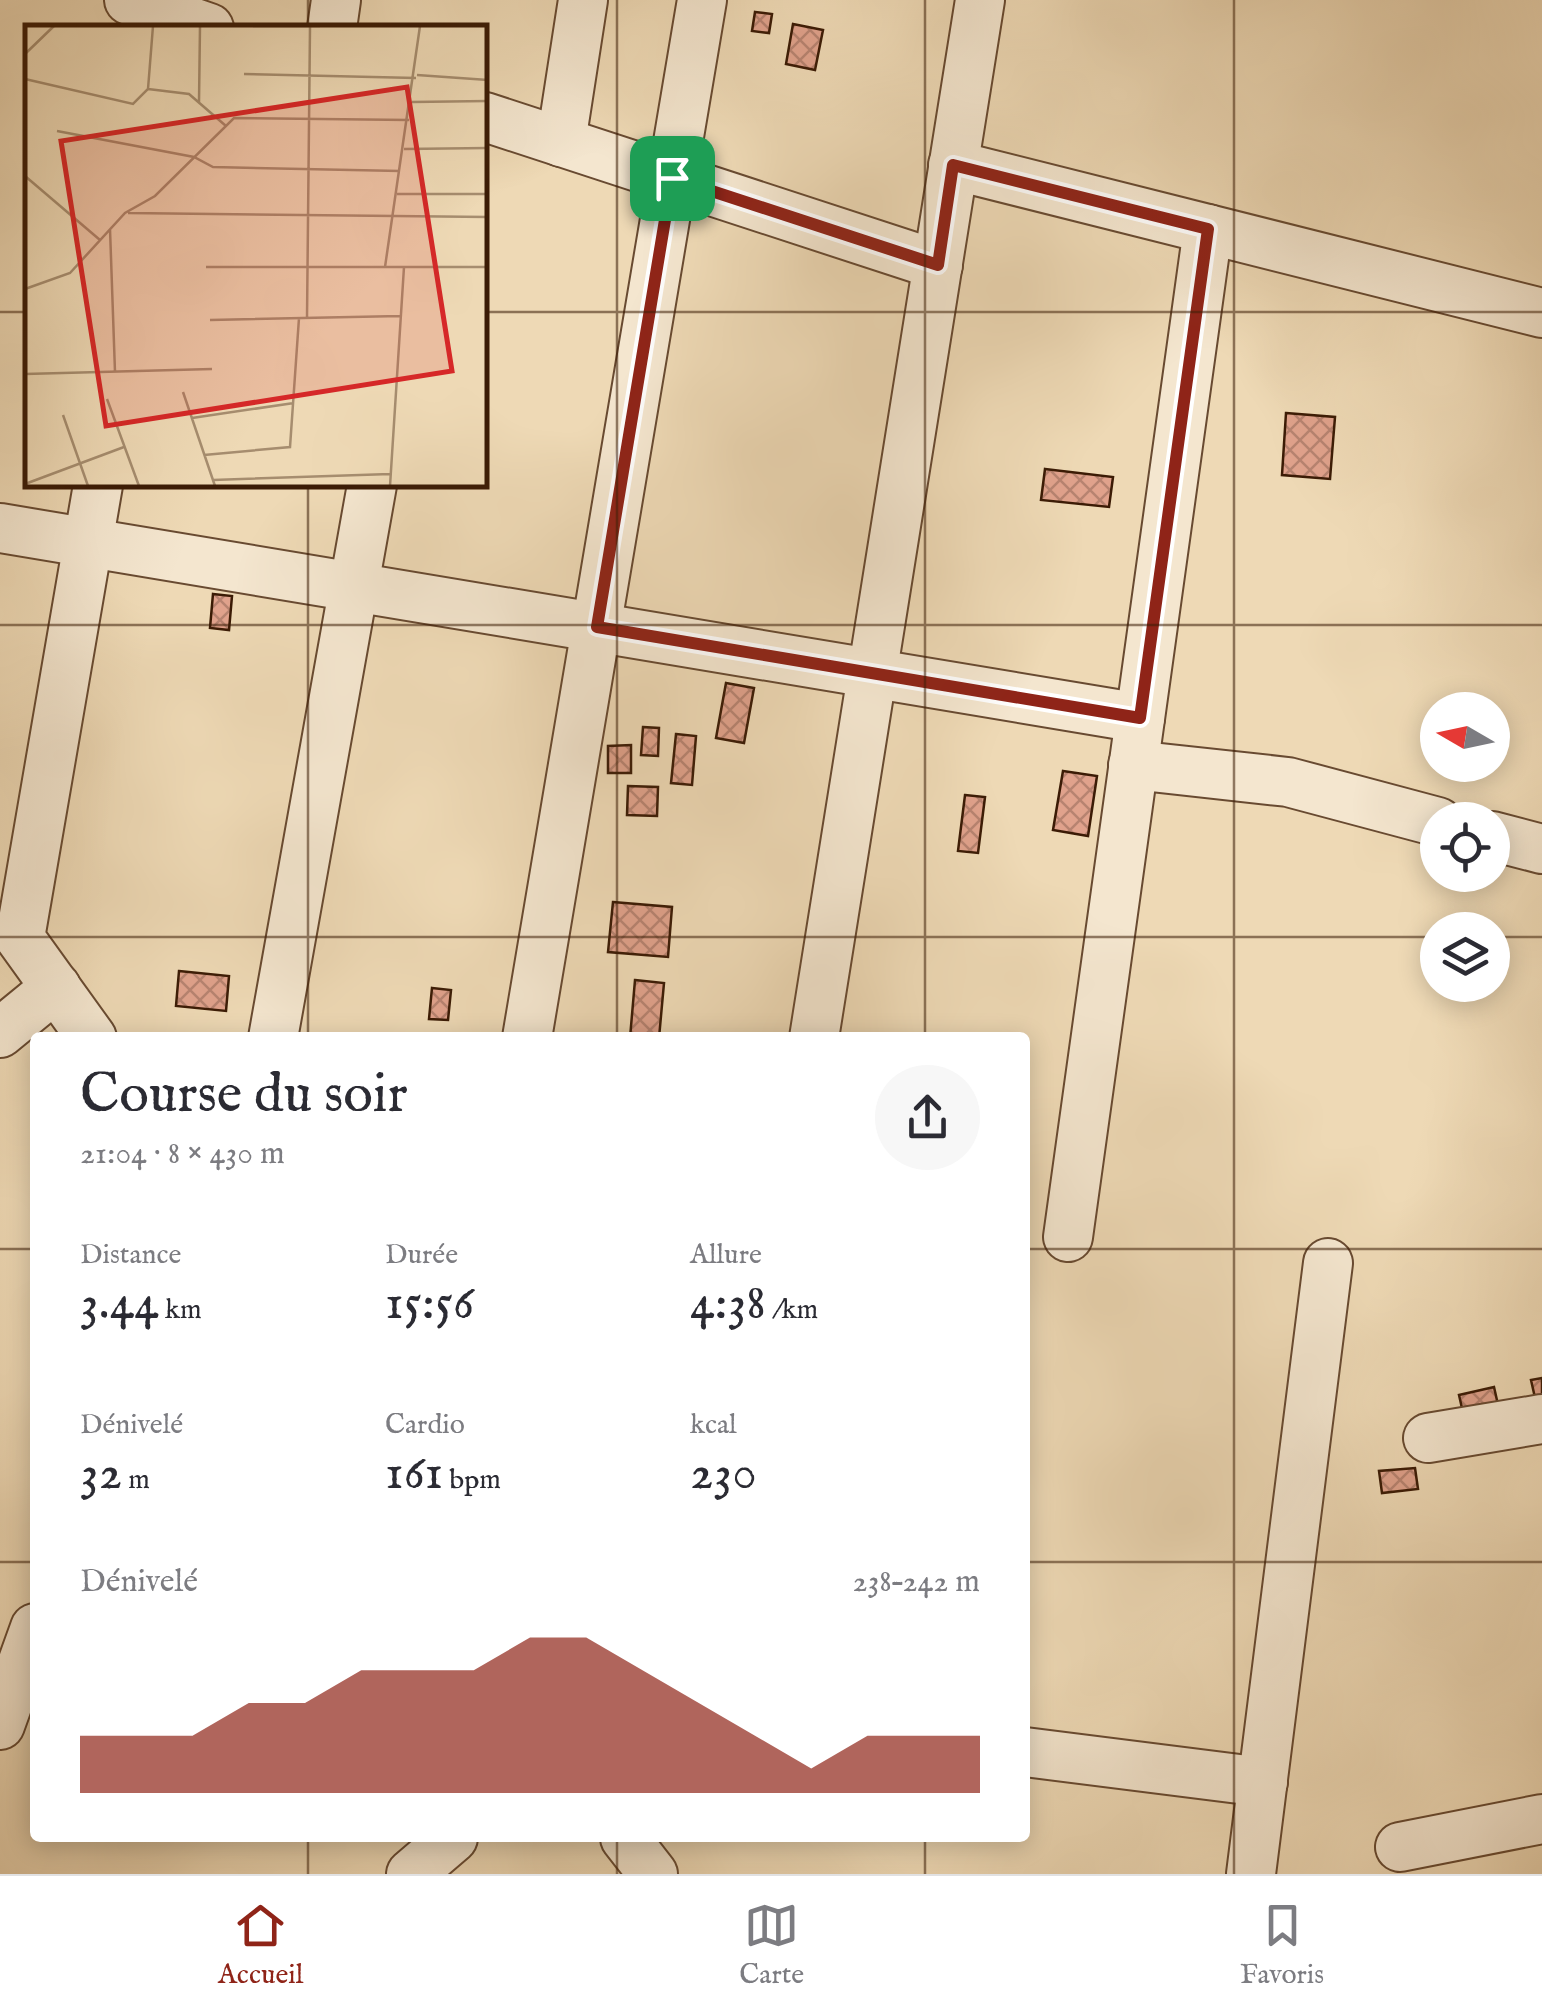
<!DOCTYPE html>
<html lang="fr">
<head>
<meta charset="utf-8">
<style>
  :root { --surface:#fff; --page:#f7f7f7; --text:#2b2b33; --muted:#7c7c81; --line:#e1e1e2; --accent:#8f2418 }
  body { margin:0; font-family:"IM FELL English",serif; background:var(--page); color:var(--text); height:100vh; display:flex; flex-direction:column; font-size:38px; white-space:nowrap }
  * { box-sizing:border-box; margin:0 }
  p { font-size:32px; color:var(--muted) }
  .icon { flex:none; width:55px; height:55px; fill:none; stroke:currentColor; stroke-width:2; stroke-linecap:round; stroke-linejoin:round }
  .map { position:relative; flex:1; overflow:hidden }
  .panel { position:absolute; left:30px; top:1032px; width:1000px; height:810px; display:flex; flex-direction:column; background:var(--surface); border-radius:10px; box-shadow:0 5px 25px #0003 }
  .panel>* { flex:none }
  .needle { width:65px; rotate:279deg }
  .buttons { position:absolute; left:1420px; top:692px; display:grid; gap:20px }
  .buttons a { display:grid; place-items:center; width:90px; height:90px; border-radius:50%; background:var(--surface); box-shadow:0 5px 25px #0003; font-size:50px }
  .pin { position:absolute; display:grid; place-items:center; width:85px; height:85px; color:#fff; margin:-42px; border-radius:20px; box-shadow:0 5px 15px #0006 }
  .round { display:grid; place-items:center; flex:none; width:105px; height:105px; border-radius:52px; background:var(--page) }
  .headline { display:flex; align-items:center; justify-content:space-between; height:170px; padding:0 50px }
  h1 { font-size:55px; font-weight:600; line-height:75px }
  .stats { display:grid; grid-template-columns:repeat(3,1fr); gap:15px; height:170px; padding:10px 50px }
  .stats div { display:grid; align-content:center }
  .stats b { font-size:50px; font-weight:600 }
  .stats small { font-size:28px; font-weight:400 }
  .stats p { font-size:28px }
  .chart { height:280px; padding:20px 50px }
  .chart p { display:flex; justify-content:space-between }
  .chart svg { width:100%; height:180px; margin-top:10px; fill:var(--accent); opacity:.7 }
  .menu { display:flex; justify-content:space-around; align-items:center; height:140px; border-top:2px solid var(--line); background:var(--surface); font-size:28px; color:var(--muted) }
  .menu a { display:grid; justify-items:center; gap:5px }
  .menu .current { color:var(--accent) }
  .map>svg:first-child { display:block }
</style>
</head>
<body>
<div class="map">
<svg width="1542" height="1874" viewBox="0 0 1542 1874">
  <defs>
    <pattern id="building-cross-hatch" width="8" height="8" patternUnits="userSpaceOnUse" patternTransform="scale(2.5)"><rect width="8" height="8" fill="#e0a28c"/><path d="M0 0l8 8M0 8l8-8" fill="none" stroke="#b78370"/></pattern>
  </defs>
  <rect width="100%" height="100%" fill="#eed9b5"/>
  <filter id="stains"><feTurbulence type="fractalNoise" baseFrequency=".002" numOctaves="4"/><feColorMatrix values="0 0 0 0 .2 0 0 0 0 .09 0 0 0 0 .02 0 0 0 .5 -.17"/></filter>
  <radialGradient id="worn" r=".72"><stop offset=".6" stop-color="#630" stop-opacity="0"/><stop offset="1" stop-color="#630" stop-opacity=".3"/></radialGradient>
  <!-- building -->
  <g fill="url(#building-cross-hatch)" stroke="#3b1b05" stroke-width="2.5">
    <path d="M 755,12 L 772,14 L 769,33 L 752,31 Z"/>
    <path d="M 793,24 L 823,30 L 815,70 L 786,64 Z"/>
    <path d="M 1286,413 L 1335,417 L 1330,479 L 1282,475 Z"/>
    <path d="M 1045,469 L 1113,477 L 1109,507 L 1041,500 Z"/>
    <path d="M 213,594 L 232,596 L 229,630 L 210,628 Z"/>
    <path d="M 726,683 L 754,688 L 744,743 L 716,738 Z"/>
    <path d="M 643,727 L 659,728 L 658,756 L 641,755 Z"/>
    <path d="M 676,734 L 696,736 L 692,785 L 671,783 Z"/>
    <path d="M 631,745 L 631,773 L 608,773 L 608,746 Z"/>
    <path d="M 1063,771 L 1097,776 L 1088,836 L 1053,830 Z"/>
    <path d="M 628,786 L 658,787 L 657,816 L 627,815 Z"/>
    <path d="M 965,795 L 985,797 L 978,853 L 958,851 Z"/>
    <path d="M 613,902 L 672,907 L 668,957 L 608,952 Z"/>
    <path d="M 179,971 L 229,976 L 226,1011 L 176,1006 Z"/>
    <path d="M 635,980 L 664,983 L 659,1038 L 630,1038 Z"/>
    <path d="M 432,988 L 451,990 L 448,1020 L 429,1019 Z"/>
    <path d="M 1542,1378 L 1542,1410 L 1538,1411 L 1531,1380 Z"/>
    <path d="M 1494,1387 L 1501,1418 L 1466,1426 L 1459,1395 Z"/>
    <path d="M 1415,1468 L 1418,1489 L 1382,1493 L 1379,1471 Z"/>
  </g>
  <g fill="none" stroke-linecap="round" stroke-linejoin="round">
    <defs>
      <g id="minor">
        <path d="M 129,0 L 209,28"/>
        <path d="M 332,28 L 336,0"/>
        <path d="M 485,117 L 938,265"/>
        <path d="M 561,142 L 583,0"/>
        <path d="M 953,165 L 1542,313"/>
        <path d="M 0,528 L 1140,718"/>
        <path d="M 1133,765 L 1288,782 L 1438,822"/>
        <path d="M 1492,836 L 1542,849"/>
        <path d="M 0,1033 L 56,987"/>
        <path d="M 92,1038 L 20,938 L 98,485"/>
        <path d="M 273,1038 L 372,485"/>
        <path d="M 527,1038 L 702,0"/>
        <path d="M 814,1038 L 980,0"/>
        <path d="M 1068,1237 L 1208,229"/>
        <path d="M 1428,1438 L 1542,1419"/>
        <path d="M 0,1725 L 35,1628"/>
        <path d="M 1025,1752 L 1263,1782"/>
        <path d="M 625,1838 L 653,1874"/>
        <path d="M 1400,1847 L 1542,1819"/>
        <path d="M 411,1874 L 453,1838"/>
        <path d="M 1251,1874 L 1328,1263"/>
      </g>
    </defs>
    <!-- minor casing -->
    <use href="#minor" stroke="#684a31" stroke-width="52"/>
    <!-- minor -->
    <use href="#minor" stroke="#f4e6cf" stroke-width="48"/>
  </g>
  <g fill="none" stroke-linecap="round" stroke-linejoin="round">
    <defs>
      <path id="route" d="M 953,165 L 1208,229 L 1140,718 L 597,627 L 672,178 L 938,265 Z"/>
    </defs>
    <!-- route casing -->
    <use href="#route" stroke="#fff" stroke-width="20"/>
    <!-- route -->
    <use href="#route" stroke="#8f2418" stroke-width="12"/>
  </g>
  <!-- grid -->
  <path fill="none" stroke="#3b1b05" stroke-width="2.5" stroke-opacity="0.55" d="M 308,0 L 308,28M 617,0 L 617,1038M 925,0 L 925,1038M 1234,0 L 1234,1874M 0,312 L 28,312M 485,312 L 1542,312M 308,485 L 308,1038M 0,625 L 1542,625M 0,937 L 1438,937M 1492,937 L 1542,937M 0,1249 L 35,1249M 1025,1249 L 1542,1249M 0,1562 L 35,1562M 1025,1562 L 1542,1562M 308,1838 L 308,1874M 617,1838 L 617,1874M 925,1838 L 925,1874"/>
  <!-- overview -->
  <g transform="translate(25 25)">
    <rect width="462" height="462" fill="#eed9b5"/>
    <path fill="none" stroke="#a68d6f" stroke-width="2.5" d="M 228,1 L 295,1M 0,29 L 29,1M 219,49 L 391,53M 392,50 L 463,55M 0,54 L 108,79 L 123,64 L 128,1M 123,64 L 164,69 L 201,101M 174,77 L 175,1M 387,77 L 463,76M 32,106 L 169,132 L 188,142 L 375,146M 379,124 L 463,123M 0,151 L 75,215M 372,169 L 463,169M 103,188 L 463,192M 85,204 L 90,347M 181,242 L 463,242M 360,242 L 395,1M 0,264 L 45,248 L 100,188 L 130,171 L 209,93 L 384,95M 282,293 L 285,2M 185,295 L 375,291M 0,349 L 187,344M 158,367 L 190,461M 82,374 L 114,461M 38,390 L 63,461M 167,393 L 269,378M 179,430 L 265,422 L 274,293M 188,455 L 365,449M 0,459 L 99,422M 365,461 L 379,242"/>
    <path fill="#d62828" fill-opacity="0.15" stroke="#d62828" stroke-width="5" d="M 382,62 L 427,346 L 81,401 L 36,116 Z"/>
    <rect width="462" height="462" fill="none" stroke="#3b1b05" stroke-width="5"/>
  </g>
  <rect width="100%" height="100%" filter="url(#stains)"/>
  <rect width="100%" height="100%" fill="url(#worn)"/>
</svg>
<div class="buttons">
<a><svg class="needle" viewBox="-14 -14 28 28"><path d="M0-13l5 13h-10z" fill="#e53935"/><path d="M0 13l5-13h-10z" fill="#7c7c81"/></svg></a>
<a><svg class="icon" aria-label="locate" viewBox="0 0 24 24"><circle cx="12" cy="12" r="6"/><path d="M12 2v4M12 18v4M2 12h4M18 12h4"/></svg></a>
<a><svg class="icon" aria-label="layers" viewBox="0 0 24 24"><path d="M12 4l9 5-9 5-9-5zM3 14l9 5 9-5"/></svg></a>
</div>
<div class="pin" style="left:672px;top:178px;background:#1e9e55"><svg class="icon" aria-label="arrive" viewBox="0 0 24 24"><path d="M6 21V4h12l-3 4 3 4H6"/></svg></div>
<section class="panel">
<div class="headline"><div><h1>Course du soir</h1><p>21:04 · 8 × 430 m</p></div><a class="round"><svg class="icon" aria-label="share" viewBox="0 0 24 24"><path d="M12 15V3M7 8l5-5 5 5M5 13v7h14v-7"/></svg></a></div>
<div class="stats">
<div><p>Distance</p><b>3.44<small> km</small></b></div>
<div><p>Durée</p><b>15:56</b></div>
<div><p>Allure</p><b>4:38<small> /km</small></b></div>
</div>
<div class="stats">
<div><p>Dénivelé</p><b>32<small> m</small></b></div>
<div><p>Cardio</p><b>161<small> bpm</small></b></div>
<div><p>kcal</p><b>230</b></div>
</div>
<div class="chart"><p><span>Dénivelé</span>238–242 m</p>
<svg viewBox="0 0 160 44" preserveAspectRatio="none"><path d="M0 44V30L10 30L20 30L30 22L40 22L50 14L60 14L70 14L80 6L90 6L100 14L110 22L120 30L130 38L140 30L150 30L160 30V44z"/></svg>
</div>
</section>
</div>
<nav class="menu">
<a class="current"><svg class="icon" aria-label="home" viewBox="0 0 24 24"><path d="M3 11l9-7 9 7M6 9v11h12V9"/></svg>Accueil</a>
<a><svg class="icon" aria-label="map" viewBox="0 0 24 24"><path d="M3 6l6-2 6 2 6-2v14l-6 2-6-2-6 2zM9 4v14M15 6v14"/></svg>Carte</a>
<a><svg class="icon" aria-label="saved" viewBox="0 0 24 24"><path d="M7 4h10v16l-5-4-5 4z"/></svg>Favoris</a>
</nav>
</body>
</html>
